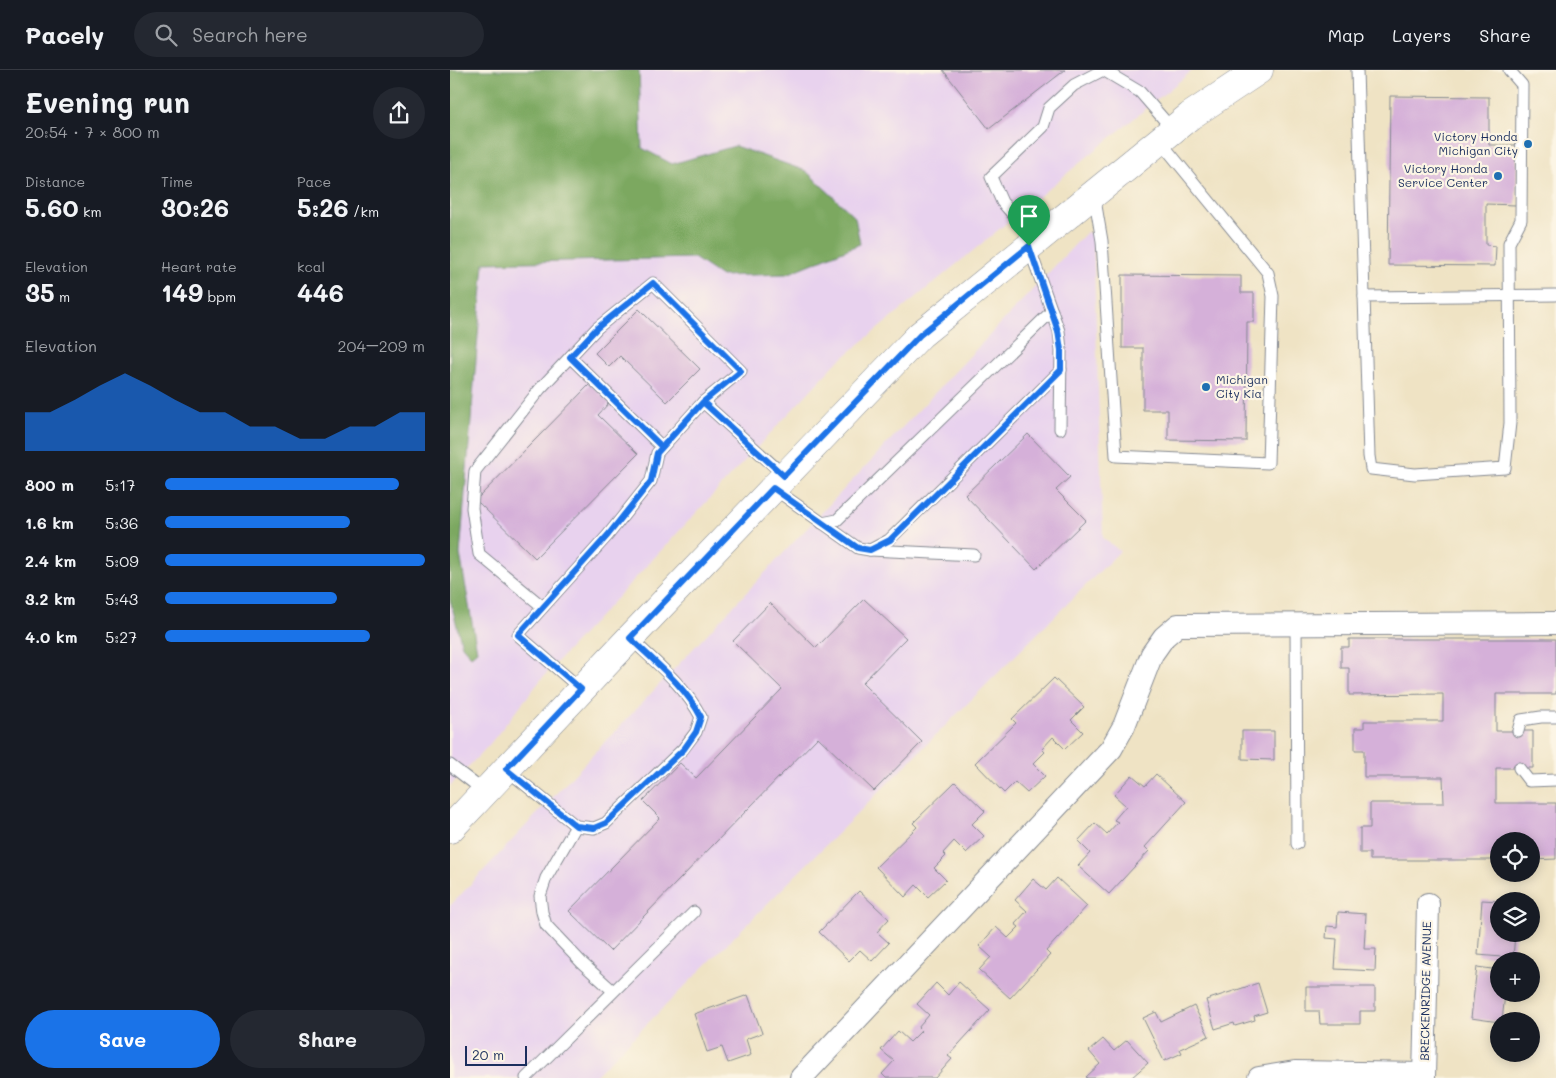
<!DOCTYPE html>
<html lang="en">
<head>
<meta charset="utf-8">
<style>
  :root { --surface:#171b24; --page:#242831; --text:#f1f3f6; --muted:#9ea1a6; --line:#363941; --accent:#1a73e8 }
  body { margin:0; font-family:Mali,sans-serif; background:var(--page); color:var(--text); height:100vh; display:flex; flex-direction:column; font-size:19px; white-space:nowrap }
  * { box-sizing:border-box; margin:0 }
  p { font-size:16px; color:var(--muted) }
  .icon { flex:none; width:28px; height:28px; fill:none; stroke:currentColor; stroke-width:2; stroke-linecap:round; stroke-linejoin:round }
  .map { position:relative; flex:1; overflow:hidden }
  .side { display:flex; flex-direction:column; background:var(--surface); width:450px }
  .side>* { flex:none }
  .tools { position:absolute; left:1040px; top:762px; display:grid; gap:10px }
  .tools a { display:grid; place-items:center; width:50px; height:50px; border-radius:50%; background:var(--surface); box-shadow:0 2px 12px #0003; font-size:25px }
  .scale { position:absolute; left:15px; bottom:12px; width:62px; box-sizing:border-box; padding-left:5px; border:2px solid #1b2f5e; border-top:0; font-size:14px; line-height:18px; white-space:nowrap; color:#1b2f5e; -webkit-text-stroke:4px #fcf5e5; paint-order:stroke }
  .pin { position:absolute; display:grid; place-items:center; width:42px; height:42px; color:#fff; margin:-51px -21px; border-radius:50% 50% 50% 0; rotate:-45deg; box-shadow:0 0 5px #0007 }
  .pin .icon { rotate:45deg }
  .round { display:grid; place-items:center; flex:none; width:52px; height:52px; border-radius:26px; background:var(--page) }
  .summary { display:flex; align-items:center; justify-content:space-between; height:85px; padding:0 25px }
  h1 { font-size:28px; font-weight:700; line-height:38px }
  .figures { display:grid; grid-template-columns:repeat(3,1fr); gap:8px; height:85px; padding:5px 25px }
  .figures div { display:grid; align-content:center }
  .figures b { font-size:25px; font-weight:700 }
  .figures small { font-size:14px; font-weight:400 }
  .figures p { font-size:14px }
  .chart { height:140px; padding:10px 25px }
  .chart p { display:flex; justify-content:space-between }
  .chart svg { width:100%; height:90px; margin-top:5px; fill:var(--accent); opacity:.7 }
  .action { display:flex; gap:10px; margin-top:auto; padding:10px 25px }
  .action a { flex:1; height:58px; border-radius:30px; background:var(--accent); color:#fff; font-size:20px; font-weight:700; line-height:58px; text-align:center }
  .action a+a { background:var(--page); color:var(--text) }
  ul { padding:0 25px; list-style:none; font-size:16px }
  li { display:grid; grid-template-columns:80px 60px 1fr; align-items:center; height:38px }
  li i { height:12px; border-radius:6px; background:var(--accent) }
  header { display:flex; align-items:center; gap:30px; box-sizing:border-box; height:70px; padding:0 25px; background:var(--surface); border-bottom:1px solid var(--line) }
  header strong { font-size:24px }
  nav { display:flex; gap:28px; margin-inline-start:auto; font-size:18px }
  .search { width:350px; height:45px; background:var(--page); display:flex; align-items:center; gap:12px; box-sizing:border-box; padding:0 18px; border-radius:28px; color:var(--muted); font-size:19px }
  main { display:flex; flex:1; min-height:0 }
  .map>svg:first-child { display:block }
</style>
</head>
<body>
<header>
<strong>Pacely</strong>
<div class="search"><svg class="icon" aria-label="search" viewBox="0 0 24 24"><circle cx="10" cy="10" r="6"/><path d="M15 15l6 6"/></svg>Search here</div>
<nav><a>Map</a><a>Layers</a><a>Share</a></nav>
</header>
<main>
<section class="side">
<div class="summary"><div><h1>Evening run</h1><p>20:54 · 7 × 800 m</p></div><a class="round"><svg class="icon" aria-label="share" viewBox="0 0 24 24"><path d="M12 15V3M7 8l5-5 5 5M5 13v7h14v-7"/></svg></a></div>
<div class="figures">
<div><p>Distance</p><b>5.60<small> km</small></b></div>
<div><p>Time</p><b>30:26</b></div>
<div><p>Pace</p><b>5:26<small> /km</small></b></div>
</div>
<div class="figures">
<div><p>Elevation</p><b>35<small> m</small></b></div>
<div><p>Heart rate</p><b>149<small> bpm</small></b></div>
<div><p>kcal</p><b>446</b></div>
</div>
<div class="chart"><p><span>Elevation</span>204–209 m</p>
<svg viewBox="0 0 160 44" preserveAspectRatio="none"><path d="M0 44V25L10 25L20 19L30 12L40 6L50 12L60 19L70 25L80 25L90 32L100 32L110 38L120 38L130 32L140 32L150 25L160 25V44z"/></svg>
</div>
<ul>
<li><b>800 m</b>5:17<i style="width:90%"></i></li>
<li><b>1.6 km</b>5:36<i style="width:71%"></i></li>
<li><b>2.4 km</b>5:09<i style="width:100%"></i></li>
<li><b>3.2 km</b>5:43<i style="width:66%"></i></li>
<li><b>4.0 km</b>5:27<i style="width:79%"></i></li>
</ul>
<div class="action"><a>Save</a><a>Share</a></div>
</section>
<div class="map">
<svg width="1106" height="1008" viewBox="0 0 1106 1008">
  <rect width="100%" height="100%" fill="#fcf5e5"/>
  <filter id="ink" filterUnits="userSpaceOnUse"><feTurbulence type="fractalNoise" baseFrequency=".02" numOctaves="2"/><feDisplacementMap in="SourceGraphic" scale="10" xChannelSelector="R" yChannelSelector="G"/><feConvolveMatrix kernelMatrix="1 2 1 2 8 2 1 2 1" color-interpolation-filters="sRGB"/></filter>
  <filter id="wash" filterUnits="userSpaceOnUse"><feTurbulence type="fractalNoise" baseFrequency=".0096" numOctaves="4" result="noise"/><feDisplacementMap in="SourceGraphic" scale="20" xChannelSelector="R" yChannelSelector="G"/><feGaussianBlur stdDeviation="1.12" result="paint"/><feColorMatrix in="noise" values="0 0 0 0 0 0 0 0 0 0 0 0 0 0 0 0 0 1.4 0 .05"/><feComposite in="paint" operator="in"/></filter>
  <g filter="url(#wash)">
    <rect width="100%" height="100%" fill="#efe3c4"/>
    <!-- built -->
    <g fill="#e8d2ee">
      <path d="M 5,0 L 743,0 L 385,294 L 93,607 L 39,675 L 0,716 L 0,134 Z"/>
      <path d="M 637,162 L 643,165 L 653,468 L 670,481 L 143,1008 L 0,1008 L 0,836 Z"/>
    </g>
    <!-- forest -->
    <path fill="#7ca861" stroke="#4c6c60" d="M 0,0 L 189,0 L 192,78 L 222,94 L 285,76 L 356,101 L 405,147 L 410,174 L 337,204 L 271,206 L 244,188 L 34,193 L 10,484 L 27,581 L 21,586 L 12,576 L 0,529 Z"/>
    <g id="blocks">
      <!-- building -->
      <g fill="#d5b0d9">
        <path d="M 493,0 L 615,0 L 539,59 Z"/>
        <path d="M 940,26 L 1039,27 L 1039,75 L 1067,75 L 1066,135 L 1036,134 L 1036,175 L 1046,176 L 1045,196 L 938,195 Z"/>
        <path d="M 672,205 L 791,206 L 791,223 L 804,223 L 804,252 L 797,252 L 796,371 L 718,370 L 718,340 L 693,340 L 693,278 L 672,278 Z"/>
        <path d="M 189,239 L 250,299 L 217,332 L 170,286 L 159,297 L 145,283 Z"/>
        <path d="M 140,314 L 159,333 L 148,345 L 188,384 L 85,488 L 26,430 Z"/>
        <path d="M 578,364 L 620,407 L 606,420 L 636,450 L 586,499 L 515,425 Z"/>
        <path d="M 414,529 L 456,568 L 412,613 L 472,672 L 424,721 L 368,667 L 160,881 L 119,841 L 210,748 L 193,731 L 230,693 L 246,708 L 332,619 L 283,571 L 320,533 L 366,578 Z"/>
        <path d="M 899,569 L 1106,569 L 1106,624 L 1046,624 L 1046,661 L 1083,661 L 1083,698 L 1046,698 L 1046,733 L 1106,733 L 1106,789 L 1081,790 L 1081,771 L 1049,771 L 1049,790 L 920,790 L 920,783 L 910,783 L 910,758 L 920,758 L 920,733 L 994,733 L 993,707 L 914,707 L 914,680 L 905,680 L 905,658 L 914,658 L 914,651 L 993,651 L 993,624 L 899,625 L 899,598 L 891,598 L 891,577 L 899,577 Z"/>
        <path d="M 604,608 L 634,637 L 621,650 L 633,662 L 615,679 L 603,667 L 592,679 L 595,682 L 583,694 L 595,706 L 577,723 L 565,712 L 554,723 L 525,693 L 566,653 L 562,649 Z"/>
        <path d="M 792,661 L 824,661 L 824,690 L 792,689 Z"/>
        <path d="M 706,704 L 736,732 L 695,777 L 699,781 L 659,824 L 628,796 L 640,783 L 628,771 L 645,753 L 657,764 L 668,752 L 664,750 L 676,736 L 664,725 L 682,705 L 695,716 Z"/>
        <path d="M 505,712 L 535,741 L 522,754 L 534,766 L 516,783 L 504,771 L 493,783 L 496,786 L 484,798 L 496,810 L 478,827 L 466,815 L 455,827 L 426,797 L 467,757 L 463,753 Z"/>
        <path d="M 607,808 L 637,836 L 596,881 L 600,885 L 560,928 L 529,900 L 541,887 L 529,876 L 546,857 L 558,868 L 569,857 L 565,854 L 577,841 L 565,830 L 583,809 L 596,820 Z"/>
        <path d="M 409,821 L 439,849 L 427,862 L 439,873 L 422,891 L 410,880 L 399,891 L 369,862 Z"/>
        <path d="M 1032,830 L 1049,831 L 1049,864 L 1065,864 L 1063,888 L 1028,885 Z"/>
        <path d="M 888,842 L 916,844 L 914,879 L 926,879 L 925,901 L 885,899 L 887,869 L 876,868 L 877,856 L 887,857 Z"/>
        <path d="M 1027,897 L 1049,900 L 1049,924 L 1055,924 L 1052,951 L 1049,952 L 1021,948 Z"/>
        <path d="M 509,912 L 540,940 L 498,986 L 502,989 L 485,1008 L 436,1008 L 432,1004 L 444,991 L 431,980 L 448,961 L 460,972 L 471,961 L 468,958 L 479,945 L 467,934 L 486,913 L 498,925 Z"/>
        <path d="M 808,913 L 817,942 L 804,946 L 805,950 L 785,956 L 784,953 L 765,959 L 756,930 Z"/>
        <path d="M 856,917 L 925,917 L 925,941 L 910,941 L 910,954 L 870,954 L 869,941 L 856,941 Z"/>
        <path d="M 298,925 L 312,963 L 296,969 L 301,985 L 278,993 L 272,977 L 257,982 L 244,944 Z"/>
        <path d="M 744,936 L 759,966 L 730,979 L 732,983 L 714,991 L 693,948 L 706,942 L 711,952 Z"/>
        <path d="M 653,969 L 664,981 L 677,970 L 698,993 L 681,1008 L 637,1008 L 636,1007 L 650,994 L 639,981 Z"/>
      </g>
    </g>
  </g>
  <g filter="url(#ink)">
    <use href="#blocks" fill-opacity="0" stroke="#858991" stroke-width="1"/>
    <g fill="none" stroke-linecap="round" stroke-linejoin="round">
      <defs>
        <g id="service">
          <path d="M 907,0 L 919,386 L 921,399 L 965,404 L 1055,398 L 1060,353 L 1059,173 L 1071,150 L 1072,15 L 1059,0"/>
          <path d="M 644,124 L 652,171 L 666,386 L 818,393 L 823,226 L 818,203 L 710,71"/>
          <path d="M 586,171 L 552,132 L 541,107 L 593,57 L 599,38 L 624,15 L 653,0 L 690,22 L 723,60"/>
          <path d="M 579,177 L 609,261 L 611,280 L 610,359"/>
          <path d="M 914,227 L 1106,225"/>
          <path d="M 120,287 L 212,377"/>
          <path d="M 323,418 L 408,478 L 420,480 L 524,485"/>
          <path d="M 372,453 L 387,450 L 602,241"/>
          <path d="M 420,480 L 439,470 L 611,300"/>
          <path d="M 93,537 L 29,484 L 22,438 L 25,401 L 90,319 L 147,258 L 203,213 L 291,301 L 253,332"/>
          <path d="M 846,554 L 847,774"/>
          <path d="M 131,619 L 68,565 L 158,465 L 201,411 L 207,383 L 253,332 L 335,406"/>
          <path d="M 1068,661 L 1071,650 L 1091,647 L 1106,647"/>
          <path d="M 0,695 L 35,722"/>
          <path d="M 1069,698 L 1079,711 L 1106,710"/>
          <path d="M 56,699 L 126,756 L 144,758 L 156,753 L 233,679 L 246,662 L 251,647 C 235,616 205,592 180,568"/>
          <path d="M 126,756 L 96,808 L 90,826 L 92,842 L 96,855 L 132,893 L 163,921"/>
          <path d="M 76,1008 L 244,842"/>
        </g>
        <g id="minor">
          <path d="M 351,1008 L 661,679 L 674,656 L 702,584 L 714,567 L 728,555 L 1106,553"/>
          <path d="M 809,1008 L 845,1002 L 974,1004"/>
          <path d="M 974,1008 L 978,834"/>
        </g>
        <path id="primary" d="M 0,759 L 180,568 L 470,265 L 740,46 L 809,0"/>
      </defs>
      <!-- service casing -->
      <use href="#service" stroke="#858991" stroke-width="13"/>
      <!-- minor casing -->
      <use href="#minor" stroke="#858991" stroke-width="24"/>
      <!-- primary casing -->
      <use href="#primary" stroke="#858991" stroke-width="29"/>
      <!-- service -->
      <use href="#service" stroke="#fff" stroke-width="11"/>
      <!-- minor -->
      <use href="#minor" stroke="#fff" stroke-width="22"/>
      <!-- primary -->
      <use href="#primary" stroke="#fff" stroke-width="28"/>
    </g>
  </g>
  <g fill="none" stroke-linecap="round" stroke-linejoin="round" filter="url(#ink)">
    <defs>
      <path id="route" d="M 579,176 L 470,265 L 334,406 L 253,332 L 212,377 L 120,287 L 147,258 L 203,213 L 291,301 L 253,332 L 207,383 L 201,411 L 158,465 L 68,565 L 131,619 L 56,699 L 126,756 L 144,758 L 156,753 L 234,679 L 246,662 L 251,647 C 235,616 205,592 180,568 L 323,418 L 408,478 L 420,480 L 440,470 L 611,300 L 611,280 L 608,261 L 579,176"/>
    </defs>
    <!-- route casing -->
    <use href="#route" stroke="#fff" stroke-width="10"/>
    <!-- route -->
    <use href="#route" stroke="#1a73e8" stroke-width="6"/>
  </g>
  <!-- markers -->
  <g fill="#1f6fb2" stroke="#fcf5e5" stroke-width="2">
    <circle cx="1078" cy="74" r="5"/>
    <circle cx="1048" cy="106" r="5"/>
    <circle cx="756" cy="317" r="5"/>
  </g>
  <g text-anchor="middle" stroke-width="4.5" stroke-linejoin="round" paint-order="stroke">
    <!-- poi labels -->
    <g font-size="12" fill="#1b2f5e" stroke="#fcf5e5" text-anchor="end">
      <text x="1068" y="71">Victory Honda<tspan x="1068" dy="14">Michigan City</tspan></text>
      <text x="1038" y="103">Victory Honda<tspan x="1038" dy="14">Service Center</tspan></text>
      <text x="766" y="314" text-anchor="start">Michigan<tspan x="766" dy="14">City Kia</tspan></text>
    </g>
    <!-- street labels -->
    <g font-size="12" fill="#1b2f5e" stroke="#fcf5e5">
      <text transform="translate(976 921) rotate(-89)" y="4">BRECKENRIDGE AVENUE</text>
    </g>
  </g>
</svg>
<div class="tools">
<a><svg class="icon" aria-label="locate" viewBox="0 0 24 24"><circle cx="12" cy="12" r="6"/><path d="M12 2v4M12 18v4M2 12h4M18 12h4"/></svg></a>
<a><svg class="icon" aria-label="layers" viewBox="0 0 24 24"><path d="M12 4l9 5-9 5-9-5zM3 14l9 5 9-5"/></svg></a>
<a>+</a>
<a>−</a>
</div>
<div class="scale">20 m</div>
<div class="pin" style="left:579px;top:176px;background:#1e9e55"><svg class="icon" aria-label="arrive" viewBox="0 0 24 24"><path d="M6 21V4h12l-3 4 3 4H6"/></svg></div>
</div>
</main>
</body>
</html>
